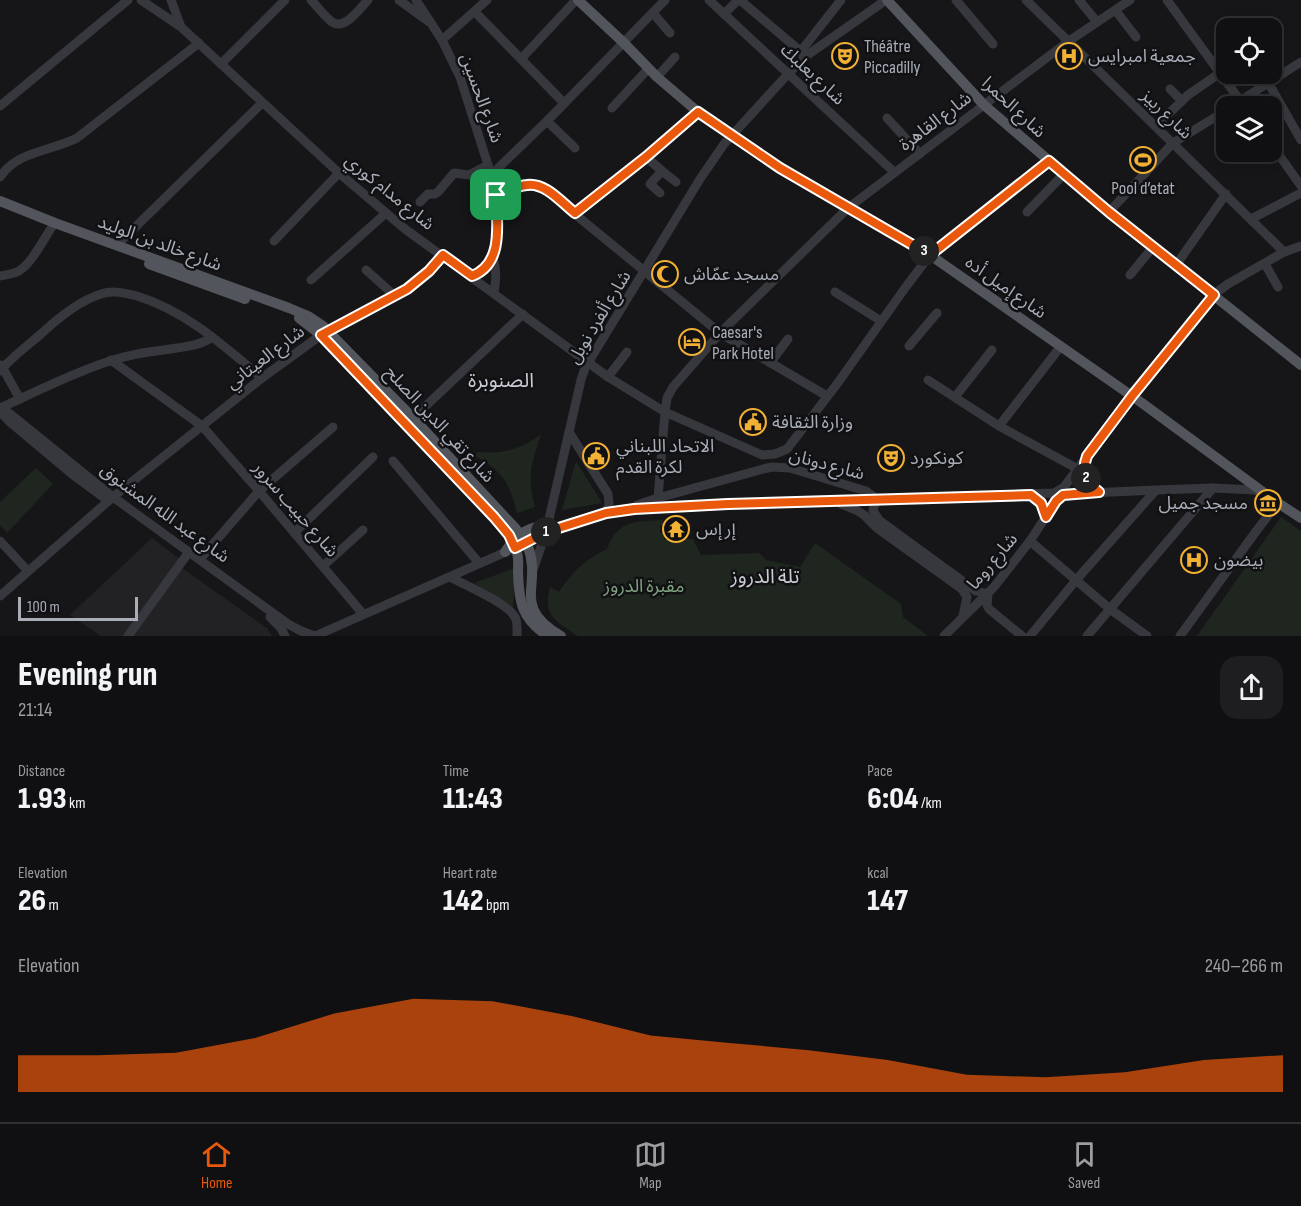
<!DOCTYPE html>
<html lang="en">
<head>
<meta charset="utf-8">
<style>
  :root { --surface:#101012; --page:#1e1e20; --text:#f1f3f6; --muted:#9c9d9f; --line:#303032; --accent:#ea580c }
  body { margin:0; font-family:"Sofia Sans Condensed","Noto Sans Arabic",sans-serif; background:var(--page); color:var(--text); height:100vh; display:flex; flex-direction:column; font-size:22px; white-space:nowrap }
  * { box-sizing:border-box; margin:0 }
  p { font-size:20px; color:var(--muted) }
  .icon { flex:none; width:33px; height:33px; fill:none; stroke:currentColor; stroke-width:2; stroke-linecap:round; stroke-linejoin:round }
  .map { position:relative; height:636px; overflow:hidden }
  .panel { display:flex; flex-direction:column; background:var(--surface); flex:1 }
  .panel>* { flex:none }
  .controls { position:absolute; left:1216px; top:18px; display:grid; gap:12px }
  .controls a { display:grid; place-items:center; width:66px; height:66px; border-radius:12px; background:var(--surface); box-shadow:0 3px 9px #0003,0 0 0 2px var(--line); font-size:30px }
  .scale { position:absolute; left:18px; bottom:15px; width:120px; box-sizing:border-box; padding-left:6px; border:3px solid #a8adb8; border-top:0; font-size:16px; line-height:21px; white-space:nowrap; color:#a8adb8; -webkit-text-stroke:4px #111113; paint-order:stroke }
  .pin { position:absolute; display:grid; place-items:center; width:51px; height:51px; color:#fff; margin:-26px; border-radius:12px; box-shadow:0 3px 9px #0006 }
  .km { position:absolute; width:30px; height:30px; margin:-15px; border-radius:50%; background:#222; color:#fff; font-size:16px; line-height:30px; text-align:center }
  .round { display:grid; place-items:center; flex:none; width:63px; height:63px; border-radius:18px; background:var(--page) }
  .overview { display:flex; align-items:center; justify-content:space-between; height:102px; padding:0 18px }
  h1 { font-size:33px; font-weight:800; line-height:45px }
  .stats { display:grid; grid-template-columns:repeat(3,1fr); gap:9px; height:102px; padding:6px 18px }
  .stats div { display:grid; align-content:center }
  .stats b { font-size:30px; font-weight:800 }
  .stats small { font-size:16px; font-weight:400 }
  .stats p { font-size:16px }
  .chart { height:168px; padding:12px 18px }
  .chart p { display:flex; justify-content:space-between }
  .chart svg { width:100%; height:108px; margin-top:6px; fill:var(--accent); opacity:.7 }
  .dock { display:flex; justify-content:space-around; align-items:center; height:84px; border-top:2px solid var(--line); background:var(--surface); font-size:16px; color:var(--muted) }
  .dock a { display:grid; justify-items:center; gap:3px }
  .dock .on { color:var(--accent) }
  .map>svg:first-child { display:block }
</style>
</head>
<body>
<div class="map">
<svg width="1301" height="636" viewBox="0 0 1301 636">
  <rect width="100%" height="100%" fill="#161618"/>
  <!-- built -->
  <path fill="#222225" d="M 152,538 L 181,560 L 179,566 L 267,628 L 272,636 L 101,636 L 70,615 Z"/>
  <!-- green -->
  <g fill="#1e261f">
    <path d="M 541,434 C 532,462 526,477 535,507 L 517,513 C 510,484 503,471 475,456 L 477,452 C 503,454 520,450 541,434 Z"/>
    <path d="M 576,461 L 602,503 L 562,510 Z"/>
    <path d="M 36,468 L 53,484 L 7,533 L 0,525 L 0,502 Z"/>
    <path d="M 1281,517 L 1301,531 L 1301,636 L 1197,636 Z"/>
    <path d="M 663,520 L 663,525 L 660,525 L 660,533 L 664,533 L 664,540 L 693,539 L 701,555 L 759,553 L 766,560 L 800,567 L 815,543 L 901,604 L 903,617 L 928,636 L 578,636 C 556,622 542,615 550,587 L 559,592 C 575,569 582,562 607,549 C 618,519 636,522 663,520 Z"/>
    <path d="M 515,568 L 513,609 L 474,583 Z"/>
  </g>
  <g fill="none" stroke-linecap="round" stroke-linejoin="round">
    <!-- minor -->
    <g stroke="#37383d" stroke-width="9">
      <path d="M 141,0 L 181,27 L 339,173 L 405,229 L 608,377 L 665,412 L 762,455 L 775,454 L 787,449 L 837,384 L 905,288 L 930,255 L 1049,161"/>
      <path d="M 171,0 L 181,27"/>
      <path d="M 311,0 C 318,7 324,16 332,22 C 345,31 360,8 368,0"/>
      <path d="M 399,0 L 428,21"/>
      <path d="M 416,0 L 442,40 L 460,77 L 488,165 L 496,195 L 497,235 L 493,258 L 484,270 L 472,276"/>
      <path d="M 709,0 L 894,172"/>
      <path d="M 740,0 L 806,56"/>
      <path d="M 956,0 L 993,44"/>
      <path d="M 1026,0 L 1284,252"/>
      <path d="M 1079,0 L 1097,22"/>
      <path d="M 1167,0 L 1244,106"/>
      <path d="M 1116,11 L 1136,37"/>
      <path d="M 475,12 L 564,103"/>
      <path d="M 653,13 L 670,33"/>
      <path d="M 724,14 L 738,0"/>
      <path d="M 442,40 L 487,0"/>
      <path d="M 801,51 L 841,0"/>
      <path d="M 521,59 L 576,0"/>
      <path d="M 221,64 L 285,0"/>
      <path d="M 657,77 L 675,57"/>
      <path d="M 1269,84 L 1301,140"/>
      <path d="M 1170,89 L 1182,101"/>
      <path d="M 0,106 L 128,0"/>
      <path d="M 1232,106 L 1301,62"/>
      <path d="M 612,108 L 648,69"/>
      <path d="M 887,118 L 920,154"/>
      <path d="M 547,121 L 575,148"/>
      <path d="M 1156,126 L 1188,95 L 1220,73"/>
      <path d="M 1272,145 L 1301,186"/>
      <path d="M 646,157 L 662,171 L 650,184 L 660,193"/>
      <path d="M 662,171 L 676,182"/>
      <path d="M 491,175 L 547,121 L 665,0"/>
      <path d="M 0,177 C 17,151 52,151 77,138 L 199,43"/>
      <path d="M 496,195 L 530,184 L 543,188 L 720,333 L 827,396"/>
      <path d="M 420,202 L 428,194 L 435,194 L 438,192 L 454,173 L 469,175 L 488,165"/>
      <path d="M 1027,212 L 1064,174"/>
      <path d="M 1109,212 L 1173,143 L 1227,110"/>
      <path d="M 575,213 L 646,157 L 698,112"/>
      <path d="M 1251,219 L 1301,193"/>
      <path d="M 274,241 L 339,173"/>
      <path d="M 117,245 L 262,103"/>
      <path d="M 493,258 C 497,271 496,280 494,292"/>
      <path d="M 1265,264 L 1278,287"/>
      <path d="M 1176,265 L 1226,194"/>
      <path d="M 366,270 L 395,296"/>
      <path d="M 1130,275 L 1153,247"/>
      <path d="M 0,276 C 6,275 14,274 19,271 C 32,263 43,240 52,227"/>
      <path d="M 311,280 L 386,213"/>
      <path d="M 835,292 L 881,321"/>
      <path d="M 909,346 L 937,313"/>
      <path d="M 111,360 L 202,426 L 259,491 L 363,614"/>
      <path d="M 770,363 L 788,339"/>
      <path d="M 1,365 L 20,399"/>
      <path d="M 0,371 C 12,357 27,346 41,334 C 58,318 79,301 101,294 C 113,290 125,293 137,296 C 186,311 224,346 262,378"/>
      <path d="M 608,377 L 627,352"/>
      <path d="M 928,380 L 999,426 L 1078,469"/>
      <path d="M 955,397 L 992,350"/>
      <path d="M 0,408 L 9,413 L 113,497 L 288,624 L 301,631 L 315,636"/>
      <path d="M 0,408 C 36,392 72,373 110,361 C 128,355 146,352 164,350 C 181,347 198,347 212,337"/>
      <path d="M 0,409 L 2,414 L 10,422 L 72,474 L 106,499"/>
      <path d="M 413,418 L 523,314"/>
      <path d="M 999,426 L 1061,346"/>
      <path d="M 569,432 L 608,494 L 609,504 L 606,513"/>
      <path d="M 393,461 L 479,563"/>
      <path d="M 1085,461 C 1082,475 1088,483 1099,492"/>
      <path d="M 658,498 L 665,412 L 667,398 L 673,387 L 720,333 L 848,208 L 984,105 L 1069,41 L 1130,0"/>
      <path d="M 878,500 L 874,506 L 873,511 L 880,521 L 976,591 L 988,594"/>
      <path d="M 841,504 L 856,510 L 864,515 L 877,528 L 962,589 L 967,597 L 963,616"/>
      <path d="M 637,505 L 658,498 L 763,469 L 772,467 L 790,468 L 866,491 L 878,500"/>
      <path d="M 294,533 L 373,457"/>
      <path d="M 0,541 L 28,571"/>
      <path d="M 1030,541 L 1110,609 L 1147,636"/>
      <path d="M 522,544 L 546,532 L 606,513 L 634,509 L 728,504 L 1054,493 L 1064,487 L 1132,396 L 1213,295 L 1228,284 L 1284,252 L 1301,246"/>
      <path d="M 200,559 L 259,491 L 333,427"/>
      <path d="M 323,566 L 363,530"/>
      <path d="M 533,570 L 546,532 L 581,380 L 585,368 L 700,179 L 724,144 L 788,74 L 806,56 L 886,0"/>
      <path d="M 450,577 C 465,585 507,603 515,617 C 518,623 517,629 517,636"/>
      <path d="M 988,594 L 987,605 L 989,609 L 1022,636"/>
      <path d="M 0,596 L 113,497 L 262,378 L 321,335 L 407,289 L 429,271 L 443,255"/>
      <path d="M 270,617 L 281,628 L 285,636"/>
      <path d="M 128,636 L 186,556"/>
      <path d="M 315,636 L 510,550"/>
      <path d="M 944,636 L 994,587 L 1030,541 L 1056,501 L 1063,495 L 1067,494 L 1156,490 L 1213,488 L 1255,490 L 1261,493"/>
      <path d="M 1030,636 L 1077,579 L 1156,490"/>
      <path d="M 1087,636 L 1213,488"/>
      <path d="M 1180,636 L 1257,530 L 1278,503"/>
    </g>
    <!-- major -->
    <g stroke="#53555c" stroke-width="10">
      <path d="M 578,0 L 624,43 L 657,77 L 698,112 L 780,168 L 930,255 L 1142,403 L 1278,503 L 1301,518"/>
      <path d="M 887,0 L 984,105 L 1109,212 L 1301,365"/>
      <path d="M 0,201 L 55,223 L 289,308 L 308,316 L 323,326 L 413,418 L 516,529 C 519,534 525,538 527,544 C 544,586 509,605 561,636"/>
      <path d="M 149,264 L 245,299"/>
      <path d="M 299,318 L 321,335 L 504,529 C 510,536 515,544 517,553 C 519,559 518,566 518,572 C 519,601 521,619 548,636"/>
      <path d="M 520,534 C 529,529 538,523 546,532"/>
      <path d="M 505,552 L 510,545 L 511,537"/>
    </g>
  </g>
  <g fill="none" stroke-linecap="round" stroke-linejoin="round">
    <defs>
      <path id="route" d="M 698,112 L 780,168 L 930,255 L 1049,161 L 1109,212 L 1214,295 L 1132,396 L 1087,456 C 1081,472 1086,482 1099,492 L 1063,495 L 1056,501 L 1046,517 L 1041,503 L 1031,495 L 728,504 L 634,509 L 606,513 L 546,532 L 515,548 L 509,535 L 494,517 L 321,335 L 407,289 L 429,271 L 443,255 L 472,276 C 504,264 497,223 496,195 C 506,191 517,186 527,185 C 545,182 562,203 575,213 L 646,157 Z"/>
    </defs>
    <!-- route casing -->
    <use href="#route" stroke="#fff" stroke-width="12"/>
    <!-- route -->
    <use href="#route" stroke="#ea580c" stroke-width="8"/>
  </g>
  <!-- icons -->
  <defs>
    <symbol id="theatre-ring" viewBox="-11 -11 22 22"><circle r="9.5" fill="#111113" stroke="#f2b134" stroke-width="1.5"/><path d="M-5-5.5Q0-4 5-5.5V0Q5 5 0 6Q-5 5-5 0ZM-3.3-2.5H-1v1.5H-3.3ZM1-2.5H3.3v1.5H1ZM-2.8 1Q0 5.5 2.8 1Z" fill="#f2b134"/></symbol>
    <symbol id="hospital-ring" viewBox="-11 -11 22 22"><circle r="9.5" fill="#111113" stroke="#f2b134" stroke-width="1.5"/><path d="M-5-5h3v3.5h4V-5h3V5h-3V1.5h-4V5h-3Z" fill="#f2b134"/></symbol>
    <symbol id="stadium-ring" viewBox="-11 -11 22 22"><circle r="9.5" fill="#111113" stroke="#f2b134" stroke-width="1.5"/><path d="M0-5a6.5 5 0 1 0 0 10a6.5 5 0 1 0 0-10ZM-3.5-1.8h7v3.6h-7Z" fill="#f2b134"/></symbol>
    <symbol id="mosque-ring" viewBox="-11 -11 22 22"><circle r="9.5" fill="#111113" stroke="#f2b134" stroke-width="1.5"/><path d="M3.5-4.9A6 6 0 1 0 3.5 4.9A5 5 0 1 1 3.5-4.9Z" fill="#f2b134"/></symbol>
    <symbol id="hotel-ring" viewBox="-11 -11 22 22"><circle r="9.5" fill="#111113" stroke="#f2b134" stroke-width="1.5"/><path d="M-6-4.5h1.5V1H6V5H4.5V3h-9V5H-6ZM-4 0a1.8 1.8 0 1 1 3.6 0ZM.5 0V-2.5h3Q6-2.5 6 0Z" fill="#f2b134"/></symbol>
    <symbol id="civic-ring" viewBox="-11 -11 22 22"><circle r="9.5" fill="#111113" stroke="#f2b134" stroke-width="1.5"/><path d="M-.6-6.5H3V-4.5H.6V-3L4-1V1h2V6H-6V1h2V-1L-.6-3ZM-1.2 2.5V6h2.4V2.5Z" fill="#f2b134"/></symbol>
    <symbol id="museum-ring" viewBox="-11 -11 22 22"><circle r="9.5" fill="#111113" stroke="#f2b134" stroke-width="1.5"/><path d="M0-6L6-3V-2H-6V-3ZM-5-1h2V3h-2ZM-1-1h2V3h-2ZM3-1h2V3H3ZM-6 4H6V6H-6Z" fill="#f2b134"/></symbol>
    <symbol id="temple-ring" viewBox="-11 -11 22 22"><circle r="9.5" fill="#111113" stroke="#f2b134" stroke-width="1.5"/><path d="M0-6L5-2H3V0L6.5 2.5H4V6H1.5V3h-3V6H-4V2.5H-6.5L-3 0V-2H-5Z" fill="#f2b134"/></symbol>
  </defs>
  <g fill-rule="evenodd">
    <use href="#theatre-ring" x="830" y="41" width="30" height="30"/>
    <use href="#hospital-ring" x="1054" y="41" width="30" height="30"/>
    <use href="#stadium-ring" x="1128" y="145" width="30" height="30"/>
    <use href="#mosque-ring" x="650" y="259" width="30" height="30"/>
    <use href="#hotel-ring" x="677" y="327" width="30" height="30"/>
    <use href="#civic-ring" x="738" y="407" width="30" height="30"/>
    <use href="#civic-ring" x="581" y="441" width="30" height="30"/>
    <use href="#theatre-ring" x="876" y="443" width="30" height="30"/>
    <use href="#museum-ring" x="1253" y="488" width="30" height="30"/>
    <use href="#temple-ring" x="661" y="514" width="30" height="30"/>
    <use href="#hospital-ring" x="1179" y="545" width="30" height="30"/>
  </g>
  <g text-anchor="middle" stroke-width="5" stroke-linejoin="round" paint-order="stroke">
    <!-- poi labels -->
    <g font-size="18" fill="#a8adb8" stroke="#111113" text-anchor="start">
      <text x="864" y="52">Théâtre<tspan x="864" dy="21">Piccadilly</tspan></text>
      <text x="1088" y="62">جمعية امبرايس</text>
      <text x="1143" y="194" text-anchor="middle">Pool d’etat</text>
      <text x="684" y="280">مسجد عمّاش</text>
      <text x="712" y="338">Caesar's<tspan x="712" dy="21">Park Hotel</tspan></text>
      <text x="772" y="428">وزارة الثقافة</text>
      <text x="616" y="452">الاتحاد اللبناني<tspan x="616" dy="21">لكرة القدم</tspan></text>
      <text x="910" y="464">كونكورد</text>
      <text x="1248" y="509" text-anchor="end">مسجد جميل</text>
      <text x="696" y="535">إر إس</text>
      <text x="1214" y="566">بيضون</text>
    </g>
    <!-- street labels -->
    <g font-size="18" fill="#a8adb8" stroke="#111113">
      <text transform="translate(813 74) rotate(43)" y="6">شارع بعلبك</text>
      <text transform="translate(482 98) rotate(70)" y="6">شارع الحسين</text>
      <text transform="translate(1014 107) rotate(43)" y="6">شارع الحمرا</text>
      <text transform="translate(1167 114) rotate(44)" y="6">شارع ربيز</text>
      <text transform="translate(935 121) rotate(-37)" y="6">شارع القاهرة</text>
      <text transform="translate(390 192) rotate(39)" y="6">شارع مدام كوري</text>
      <text transform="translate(160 243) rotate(20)" y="6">شارع خالد بن الوليد</text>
      <text transform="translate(1006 287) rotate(35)" y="6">شارع إميل أده</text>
      <text transform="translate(599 317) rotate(-59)" y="6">شارع ألفرد نوبل</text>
      <text transform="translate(265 357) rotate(-37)" y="6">شارع العيتاني</text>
      <text transform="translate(440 424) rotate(47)" y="6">شارع تقي الدين الصلح</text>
      <text transform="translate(827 464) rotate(15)" y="6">شارع دونان</text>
      <text transform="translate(296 509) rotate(49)" y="6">شارع حبيب سرور</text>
      <text transform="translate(165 513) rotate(36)" y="6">شارع عبد الله المشنوق</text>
      <text transform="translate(992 561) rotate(-50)" y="6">شارع روما</text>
    </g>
    <!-- park labels -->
    <g font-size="18" fill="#7fa381" stroke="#111113">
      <text x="644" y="592">مقبرة الدروز</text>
    </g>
    <!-- neighbourhood labels -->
    <g font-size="20" fill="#c9ccd4" stroke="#111113">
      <text x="501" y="387">الصنوبرة</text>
      <text x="765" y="583">تلة الدروز</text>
    </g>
  </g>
</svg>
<div class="controls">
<a><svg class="icon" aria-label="locate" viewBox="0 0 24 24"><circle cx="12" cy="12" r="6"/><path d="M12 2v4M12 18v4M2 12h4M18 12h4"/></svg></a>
<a><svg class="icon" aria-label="layers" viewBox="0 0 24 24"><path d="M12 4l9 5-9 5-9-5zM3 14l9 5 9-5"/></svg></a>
</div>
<div class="scale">100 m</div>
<div class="pin" style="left:496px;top:195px;background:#1e9e55"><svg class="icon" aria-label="arrive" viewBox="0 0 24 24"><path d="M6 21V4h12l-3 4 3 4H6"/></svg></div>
<b class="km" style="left:546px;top:532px">1</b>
<b class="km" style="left:1086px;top:478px">2</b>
<b class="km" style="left:924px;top:251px">3</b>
</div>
<section class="panel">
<div class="overview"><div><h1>Evening run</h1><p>21:14</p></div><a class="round"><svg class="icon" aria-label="share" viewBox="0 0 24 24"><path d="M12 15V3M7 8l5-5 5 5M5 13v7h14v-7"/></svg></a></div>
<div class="stats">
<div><p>Distance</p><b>1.93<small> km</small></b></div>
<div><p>Time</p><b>11:43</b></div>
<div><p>Pace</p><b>6:04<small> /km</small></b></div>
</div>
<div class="stats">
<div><p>Elevation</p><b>26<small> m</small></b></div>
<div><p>Heart rate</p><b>142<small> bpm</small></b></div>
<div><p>kcal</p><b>147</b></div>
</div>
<div class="chart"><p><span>Elevation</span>240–266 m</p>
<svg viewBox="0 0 160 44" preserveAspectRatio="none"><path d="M0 44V29L10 29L20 28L30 22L40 12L50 6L60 7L70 13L80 21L90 24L100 27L110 31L120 37L130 38L140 36L150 31L160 29V44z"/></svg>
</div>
</section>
<nav class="dock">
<a class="on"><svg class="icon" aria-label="home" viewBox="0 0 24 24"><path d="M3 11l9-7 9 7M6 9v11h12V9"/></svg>Home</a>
<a><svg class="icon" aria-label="map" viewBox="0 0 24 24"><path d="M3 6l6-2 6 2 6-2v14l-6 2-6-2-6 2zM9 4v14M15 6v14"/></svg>Map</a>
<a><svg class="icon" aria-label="saved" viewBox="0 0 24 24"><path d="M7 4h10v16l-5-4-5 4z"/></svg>Saved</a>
</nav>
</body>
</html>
